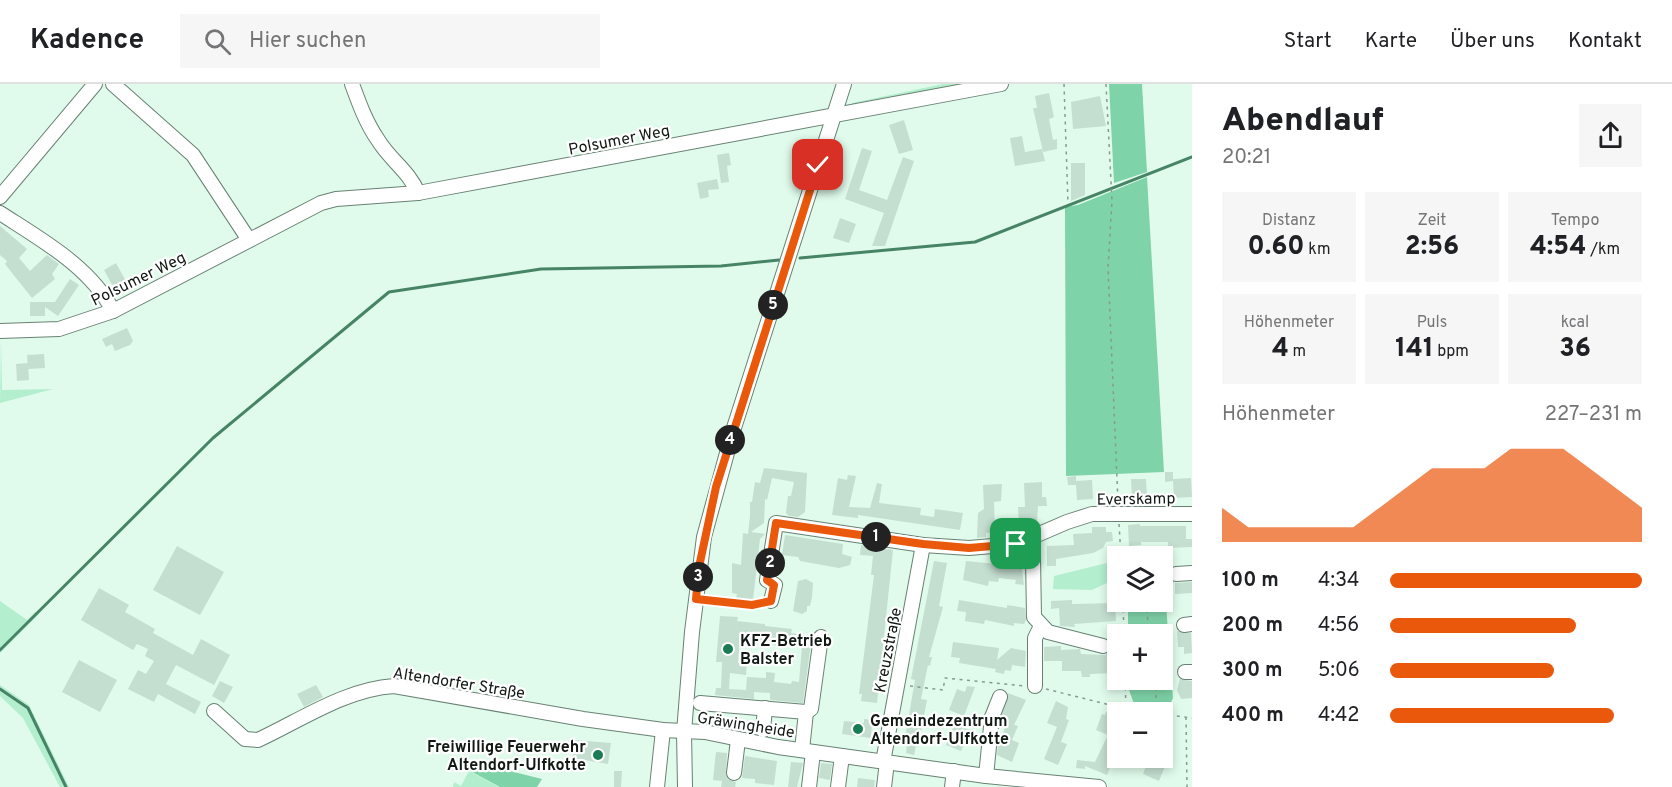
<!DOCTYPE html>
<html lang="de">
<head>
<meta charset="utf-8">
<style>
  :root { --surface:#fff; --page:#f6f6f6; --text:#202124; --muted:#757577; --line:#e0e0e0; --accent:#ea580c }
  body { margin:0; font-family:Overpass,sans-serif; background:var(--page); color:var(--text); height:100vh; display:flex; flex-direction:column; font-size:22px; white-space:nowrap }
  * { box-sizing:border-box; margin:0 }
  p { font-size:20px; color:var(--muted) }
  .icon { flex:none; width:33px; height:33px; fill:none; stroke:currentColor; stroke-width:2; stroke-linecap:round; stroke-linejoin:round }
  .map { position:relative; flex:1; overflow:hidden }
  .details { display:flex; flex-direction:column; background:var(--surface); width:480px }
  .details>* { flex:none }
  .tools { position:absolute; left:1107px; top:462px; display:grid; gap:12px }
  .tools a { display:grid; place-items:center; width:66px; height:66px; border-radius:0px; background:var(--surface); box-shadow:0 3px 9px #0003; font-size:30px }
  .pin { position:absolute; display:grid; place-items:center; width:51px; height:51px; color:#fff; margin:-26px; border-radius:12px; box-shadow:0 3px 9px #0006 }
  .km { position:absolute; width:30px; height:30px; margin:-15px; border-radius:50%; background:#222; color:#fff; font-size:16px; line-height:30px; text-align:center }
  .round { display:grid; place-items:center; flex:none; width:63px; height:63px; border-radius:0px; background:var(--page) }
  .headline { display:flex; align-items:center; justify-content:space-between; height:102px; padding:0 30px }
  h1 { font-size:33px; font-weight:800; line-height:45px }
  .stats { display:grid; grid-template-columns:repeat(3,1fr); gap:9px; height:102px; padding:6px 30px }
  .stats div { display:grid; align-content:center; border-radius:0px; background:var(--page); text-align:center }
  .stats b { font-size:26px; font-weight:800 }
  .stats small { font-size:16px; font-weight:400 }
  .stats p { font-size:16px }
  .chart { height:168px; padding:12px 30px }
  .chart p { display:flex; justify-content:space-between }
  .chart svg { width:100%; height:108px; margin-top:6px; fill:var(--accent); opacity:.7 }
  ul { padding:0 30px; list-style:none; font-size:20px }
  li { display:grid; grid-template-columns:96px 72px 1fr; align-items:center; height:45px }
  li i { height:15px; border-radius:8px; background:var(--accent) }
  header { display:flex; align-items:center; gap:36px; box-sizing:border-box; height:84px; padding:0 30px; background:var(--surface); border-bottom:2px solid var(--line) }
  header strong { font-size:28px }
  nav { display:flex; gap:33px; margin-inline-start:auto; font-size:21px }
  .search { width:420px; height:54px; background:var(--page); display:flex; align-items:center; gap:15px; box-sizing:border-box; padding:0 21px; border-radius:0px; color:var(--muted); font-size:22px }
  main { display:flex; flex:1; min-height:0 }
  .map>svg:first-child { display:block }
</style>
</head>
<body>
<header>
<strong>Kadence</strong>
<div class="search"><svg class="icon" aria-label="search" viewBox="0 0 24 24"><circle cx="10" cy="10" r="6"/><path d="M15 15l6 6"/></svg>Hier suchen</div>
<nav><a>Start</a><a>Karte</a><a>Über uns</a><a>Kontakt</a></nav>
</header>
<main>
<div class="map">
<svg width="1192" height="703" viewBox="0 0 1192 703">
  <rect width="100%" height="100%" fill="#e0fbeb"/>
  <!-- green -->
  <g fill="#b3eece">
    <path d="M 943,0 L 982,0 L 855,25 L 852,19 Z"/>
    <path d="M 1,254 L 2,306 L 53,305 L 0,319 Z"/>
    <path d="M 1107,479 L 1107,499 L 1092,506 L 1053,505 L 1054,492 Z"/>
    <path d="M 0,517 L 27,536 L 35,528 L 39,530 L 0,569 Z"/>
    <path d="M 0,601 L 29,621 L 69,703 L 60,703 L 23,634 L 0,612 Z"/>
    <path d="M 469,687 L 499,703 L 453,703 L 454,698 L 461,702 Z"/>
  </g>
  <!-- forest -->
  <g fill="#7fd3a8">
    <path d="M 1109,0 L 1142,0 L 1147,88 L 1114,99 Z"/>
    <path d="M 1147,93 L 1164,388 L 1066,392 L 1065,123 L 1078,121 Z"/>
    <path d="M 1163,480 L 1173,614 L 1163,635 L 1162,628 L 1137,628 L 1129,606 L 1129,596 L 1162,596 L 1162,550 L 1128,550 L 1128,518 L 1162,518 Z"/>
    <path d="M 458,674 L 542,695 L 537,703 L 500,703 L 457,680 Z"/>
  </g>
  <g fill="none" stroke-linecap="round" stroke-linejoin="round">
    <!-- stream -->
    <g stroke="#478466" stroke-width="3">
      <path d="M 800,174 L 975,158 L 1192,73"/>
      <path d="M 0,566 L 213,354 L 389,208 L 541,185 L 721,182 L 779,176"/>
      <path d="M 0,605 L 28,624 L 66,703"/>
    </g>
  </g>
  <!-- building -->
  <g fill="#c4ded0" fill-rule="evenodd">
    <path d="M 1049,9 L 1054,33 L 1049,35 L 1053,56 L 1057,55 L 1057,65 L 1043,68 L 1033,24 L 1037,24 L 1035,12 Z"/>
    <path d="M 1100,12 L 1106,42 L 1073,45 L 1071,18 Z"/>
    <path d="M 904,36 L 913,66 L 899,70 L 889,41 Z"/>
    <path d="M 1022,52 L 1025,68 L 1042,65 L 1045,77 L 1015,82 L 1010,54 Z"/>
    <path d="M 862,64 L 872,67 L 859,106 L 887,116 L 903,73 L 914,77 L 885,162 L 872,162 L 884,129 L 845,115 Z"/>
    <path d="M 729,69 L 731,81 L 727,82 L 729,98 L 721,99 L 717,71 Z"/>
    <path d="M 1071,79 L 1085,79 L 1085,111 L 1071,117 Z"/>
    <path d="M 717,95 L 719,105 L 708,106 L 709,113 L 700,115 L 697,99 Z"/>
    <path d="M 840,134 L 856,140 L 849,159 L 833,154 Z"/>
    <path d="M 0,142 L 27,165 L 19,174 L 30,187 L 47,171 L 59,180 L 52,190 L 55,195 L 32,214 L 5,180 L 7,177 L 0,171 Z"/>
    <path d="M 116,179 L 128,201 L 116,208 L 104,186 Z"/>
    <path d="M 70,195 L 79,201 L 58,232 L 45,223 L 45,232 L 30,232 L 30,218 L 55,218 Z"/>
    <path d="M 127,244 L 133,257 L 130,261 L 115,267 L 112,260 L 106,263 L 102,255 Z"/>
    <path d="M 44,270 L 45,284 L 28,285 L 27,271 Z"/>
    <path d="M 28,279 L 29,296 L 17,297 L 16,280 Z"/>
    <path d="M 764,384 L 807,389 L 805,428 L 798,433 L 789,432 L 786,429 L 788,412 L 791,412 L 794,398 L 772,394 L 767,416 L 765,415 L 764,439 L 751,448 L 765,450 L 760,455 L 753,516 L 736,514 L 737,510 L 732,509 L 732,479 L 741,481 L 743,449 L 748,450 L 750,432 L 750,418 L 752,418 L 755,398 L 760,399 Z"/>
    <path d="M 1165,388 L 1173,388 L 1173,395 L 1191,394 L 1192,413 L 1174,414 L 1173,397 L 1165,398 Z"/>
    <path d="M 848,391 L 856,392 L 849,423 L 870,424 L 877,399 L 882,400 L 879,419 L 921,424 L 920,431 L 934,433 L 935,425 L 963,429 L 960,446 L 858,431 L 858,434 L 832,431 L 838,394 L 847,396 Z"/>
    <path d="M 1076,392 L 1076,397 L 1092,396 L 1093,415 L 1077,416 L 1076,401 L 1068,401 L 1067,393 Z"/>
    <path d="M 1131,395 L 1146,395 L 1147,414 L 1132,415 Z"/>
    <path d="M 1042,398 L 1042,413 L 1046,413 L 1047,422 L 1038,422 L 1037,438 L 1019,439 L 1018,423 L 1025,423 L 1024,399 Z"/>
    <path d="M 1002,400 L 1001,417 L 994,418 L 995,448 L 986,449 L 986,453 L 977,454 L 978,429 L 984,425 L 983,401 Z"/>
    <path d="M 1140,440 L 1140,442 L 1186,442 L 1186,455 L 1192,455 L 1192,463 L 1168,464 L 1168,458 L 1141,458 L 1141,461 L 1129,462 L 1128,441 Z"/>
    <path d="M 1092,443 L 1106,443 L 1106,448 L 1112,448 L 1113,457 L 1106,458 L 1103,464 L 1093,469 L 1056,475 L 1056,482 L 1047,482 L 1047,462 L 1074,461 L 1073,450 L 1092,449 Z"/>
    <path d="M 785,451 L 843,460 L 842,470 L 852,473 L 850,481 L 839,484 L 800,477 L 798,473 L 782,471 Z"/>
    <path d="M 861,461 L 893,466 L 877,619 L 861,617 L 862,610 L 859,610 L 874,491 L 871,491 L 873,472 L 860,471 Z"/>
    <path d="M 177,462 L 224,488 L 200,531 L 153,506 Z"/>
    <path d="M 1008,475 L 1021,479 L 1024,501 L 1015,500 L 1016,496 L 999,494 L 998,498 L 989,497 L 988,502 L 963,496 L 966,477 L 1007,481 Z"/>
    <path d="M 934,477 L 947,479 L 939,522 L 943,523 L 929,573 L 932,573 L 930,582 L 928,581 L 921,615 L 927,616 L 918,663 L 916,662 L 914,671 L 906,669 L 907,661 L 904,660 L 915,596 L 911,595 Z"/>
    <path d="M 806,495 L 813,499 L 812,513 L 810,522 L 807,522 L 807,527 L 802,530 L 793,527 L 798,497 Z"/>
    <path d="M 1192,498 L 1192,509 L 1175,510 L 1175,499 Z"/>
    <path d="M 99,504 L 129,521 L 125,528 L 155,545 L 153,549 L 193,571 L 201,555 L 230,571 L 214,601 L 176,581 L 166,600 L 201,618 L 195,630 L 158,610 L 154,618 L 128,605 L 138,586 L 146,590 L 154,577 L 145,572 L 148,565 L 137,560 L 133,566 L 81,536 Z"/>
    <path d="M 959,516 L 1007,524 L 1007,521 L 1025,524 L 1026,536 L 1024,540 L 1014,539 L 1014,542 L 985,536 L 984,540 L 965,537 L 966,528 L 957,527 Z"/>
    <path d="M 1072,516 L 1072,520 L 1115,519 L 1116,537 L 1074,540 L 1075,543 L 1060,542 L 1059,524 L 1051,525 L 1051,517 Z"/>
    <path d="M 720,532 L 738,533 L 737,537 L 765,540 L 765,542 L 792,545 L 791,549 L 812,552 L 803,619 L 770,616 L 770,609 L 754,608 L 754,615 L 715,611 L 716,604 L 721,604 L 722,578 L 716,578 ZM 740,554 L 774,557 L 773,561 L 802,562 L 799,598 L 792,597 L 791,600 L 774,598 L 775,589 L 766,588 L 766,594 L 747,593 L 746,606 L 729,605 L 730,589 L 746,591 L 747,580 L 738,579 Z"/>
    <path d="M 1177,547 L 1191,549 L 1192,569 L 1184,570 L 1184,563 L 1178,563 Z"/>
    <path d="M 1110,556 L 1118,557 L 1118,589 L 1090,590 L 1090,593 L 1082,593 L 1081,587 L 1062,587 L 1062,577 L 1044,577 L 1044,563 L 1061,562 L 1061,566 L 1080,565 L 1081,570 L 1105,571 L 1112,565 Z"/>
    <path d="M 953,558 L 999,564 L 997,576 L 1011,564 L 1026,567 L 1025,583 L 1012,581 L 1011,587 L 1005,586 L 1004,590 L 995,588 L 996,585 L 959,579 L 960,574 L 951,573 Z"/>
    <path d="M 79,576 L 117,596 L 100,628 L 62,608 Z"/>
    <path d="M 1180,595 L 1192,597 L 1192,614 L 1181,615 L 1177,606 Z"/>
    <path d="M 220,597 L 233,603 L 224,619 L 212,612 Z"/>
    <path d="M 316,601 L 323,613 L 304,623 L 297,610 Z"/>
    <path d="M 967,602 L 975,603 L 964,632 L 949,626 L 957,605 L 965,608 Z"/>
    <path d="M 1008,609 L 1026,616 L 1014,641 L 1018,642 L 1012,656 L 1019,659 L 1012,678 L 997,671 L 998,660 L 1008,637 L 1001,634 Z"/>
    <path d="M 1056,617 L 1068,623 L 1066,635 L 1069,636 L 1061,658 L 1067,660 L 1058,681 L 1044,675 L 1057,643 L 1047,639 Z"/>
    <path d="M 1106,628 L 1118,632 L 1112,652 L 1117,654 L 1111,670 L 1115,672 L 1107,691 L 1085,682 L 1085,685 L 1076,684 L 1077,676 L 1095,678 L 1108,651 L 1096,646 L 1102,630 L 1105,631 Z"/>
    <path d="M 958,631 L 965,634 L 962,643 L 970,646 L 968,651 L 976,654 L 973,661 L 965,658 L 961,667 L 946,661 Z"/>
    <path d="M 864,635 L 872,636 L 871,654 L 842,650 L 844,637 L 864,639 Z"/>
    <path d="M 575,656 L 611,659 L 608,680 L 572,674 Z"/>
    <path d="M 716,668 L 727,669 L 726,692 L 729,696 L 736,698 L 735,703 L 721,703 L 722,697 L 713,696 Z"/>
    <path d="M 745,672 L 777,677 L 774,701 L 755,699 L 755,695 L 742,694 Z"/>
    <path d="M 1149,674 L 1160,674 L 1159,677 L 1166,680 L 1159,697 L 1143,690 Z"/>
    <path d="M 791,678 L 803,679 L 797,703 L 788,703 Z"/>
    <path d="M 821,679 L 832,680 L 830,696 L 819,694 Z"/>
    <path d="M 614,687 L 622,687 L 621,703 L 614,703 Z"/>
    <path d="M 858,694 L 875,696 L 874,703 L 857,703 Z"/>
  </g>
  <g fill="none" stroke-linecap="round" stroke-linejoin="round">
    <defs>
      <g id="minor">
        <path d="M 113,0 L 193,71 L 249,156"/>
        <path d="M 352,0 C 359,19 366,39 378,56 C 390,76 409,87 418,109"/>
        <path d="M 0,113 L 95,0"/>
        <path d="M 0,129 C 40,155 91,183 113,227"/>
        <path d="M 0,247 L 59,245 L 113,227 L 321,119 L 336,115 L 418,109 L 1001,0"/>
        <path d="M 1029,456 L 1033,473 L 1034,533 L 1048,548 L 1103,562"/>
        <path d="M 1176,490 L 1192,489"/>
        <path d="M 771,517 L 775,501 L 767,496 L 776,439 L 923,461 L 969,464 L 1016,460 L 1067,438 L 1092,430 L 1192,430"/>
        <path d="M 1184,541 L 1192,540"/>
        <path d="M 1185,588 L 1192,588"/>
        <path d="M 1035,602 L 1035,554 L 1041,542"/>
        <path d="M 700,619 L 806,628 L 802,666"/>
        <path d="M 214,627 L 245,655 L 258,656 C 301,636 346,605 394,602 L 583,635 L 663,646 L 705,648 L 778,663 L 986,692 L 1099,703"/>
        <path d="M 806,628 L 811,625 L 821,553"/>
        <path d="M 763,646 L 765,624"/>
        <path d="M 883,678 L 923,461"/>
        <path d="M 734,689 L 738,656"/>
        <path d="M 986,692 L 992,633 L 1000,613"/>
        <path d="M 657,703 L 663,646"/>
        <path d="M 685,703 L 684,648 L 692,548 L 704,453 L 733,347 L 844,0"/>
        <path d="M 809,703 L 813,668"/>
        <path d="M 838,703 L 842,672"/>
        <path d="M 884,703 L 887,678"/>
        <path d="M 952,703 L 954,687"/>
      </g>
    </defs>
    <!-- minor casing -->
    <use href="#minor" stroke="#698173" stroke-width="16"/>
    <!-- path -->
    <g stroke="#879a8f" stroke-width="1.5" stroke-dasharray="3 4.5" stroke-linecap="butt">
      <path d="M 1064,0 L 1068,120"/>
      <path d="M 1106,0 L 1112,117 L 1108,184 L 1118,418"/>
      <path d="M 1119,440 L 1121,472"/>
      <path d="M 709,516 L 760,521"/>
      <path d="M 1123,518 L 1124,550"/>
      <path d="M 1146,518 L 1149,550"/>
      <path d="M 1125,596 L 1126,624"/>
      <path d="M 1155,596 L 1157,628"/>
      <path d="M 910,602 L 943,606 L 945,594 L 1024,602"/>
      <path d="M 1046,605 L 1126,625 L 1155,628"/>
      <path d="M 1162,630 L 1192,634"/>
      <path d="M 1186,633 L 1187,703"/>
    </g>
    <!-- minor -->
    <use href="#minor" stroke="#fff" stroke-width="14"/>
  </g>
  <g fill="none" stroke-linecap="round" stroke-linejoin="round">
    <defs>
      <path id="route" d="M 818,81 L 716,403 L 699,483 L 696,515 L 752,521 L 771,517 L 774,501 L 767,496 L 776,439 L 923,460 L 969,464 L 1016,460"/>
    </defs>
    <!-- route casing -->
    <use href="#route" stroke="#fff" stroke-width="12"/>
    <!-- route -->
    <use href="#route" stroke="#ea580c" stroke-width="8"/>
  </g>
  <!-- markers -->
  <g fill="#1a7c54" stroke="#fff" stroke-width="2">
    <circle cx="728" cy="565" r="6"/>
    <circle cx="858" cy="645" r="6"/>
    <circle cx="598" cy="671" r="6"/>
  </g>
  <g text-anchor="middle" stroke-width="4.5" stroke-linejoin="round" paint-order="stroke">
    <!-- street labels -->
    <g font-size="16" fill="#101914" stroke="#fff">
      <text transform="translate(619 55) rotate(-11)" y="6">Polsumer Weg</text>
      <text transform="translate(138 194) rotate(-26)" y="6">Polsumer Weg</text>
      <text transform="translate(1136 414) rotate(-1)" y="6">Everskamp</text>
      <text transform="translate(887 566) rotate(-79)" y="6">Kreuzstraße</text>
      <text transform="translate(459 598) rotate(9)" y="6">Altendorfer Straße</text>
      <text transform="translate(746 640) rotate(9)" y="6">Gräwingheide</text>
    </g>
    <!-- poi labels -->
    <g font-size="16" font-weight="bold" fill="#101914" stroke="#fff" text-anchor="start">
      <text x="740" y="562">KFZ-Betrieb<tspan x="740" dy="18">Balster</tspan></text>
      <text x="870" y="642">Gemeindezentrum<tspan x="870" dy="18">Altendorf-Ulfkotte</tspan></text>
      <text x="586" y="668" text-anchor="end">Freiwillige Feuerwehr<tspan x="586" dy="18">Altendorf-Ulfkotte</tspan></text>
    </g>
  </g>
</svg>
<div class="tools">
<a><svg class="icon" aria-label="layers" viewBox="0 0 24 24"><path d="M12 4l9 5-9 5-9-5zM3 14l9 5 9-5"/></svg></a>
<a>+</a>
<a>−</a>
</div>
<div class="pin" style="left:1016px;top:460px;background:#1e9e55"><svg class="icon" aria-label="arrive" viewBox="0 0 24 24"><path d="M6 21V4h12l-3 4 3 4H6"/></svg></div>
<div class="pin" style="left:818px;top:81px;background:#d93025"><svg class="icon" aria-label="check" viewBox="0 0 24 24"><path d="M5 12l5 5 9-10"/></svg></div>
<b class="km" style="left:876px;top:453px">1</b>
<b class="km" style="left:770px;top:479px">2</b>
<b class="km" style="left:698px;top:493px">3</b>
<b class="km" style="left:730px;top:356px">4</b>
<b class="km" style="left:773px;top:221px">5</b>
</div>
<section class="details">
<div class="headline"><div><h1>Abendlauf</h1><p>20:21</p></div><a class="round"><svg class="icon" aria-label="share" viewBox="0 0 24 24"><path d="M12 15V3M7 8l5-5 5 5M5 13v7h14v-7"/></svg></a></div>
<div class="stats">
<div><p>Distanz</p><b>0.60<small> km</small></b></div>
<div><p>Zeit</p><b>2:56</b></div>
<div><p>Tempo</p><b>4:54<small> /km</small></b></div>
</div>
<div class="stats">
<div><p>Höhenmeter</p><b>4<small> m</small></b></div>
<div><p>Puls</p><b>141<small> bpm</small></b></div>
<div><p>kcal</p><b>36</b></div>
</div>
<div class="chart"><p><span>Höhenmeter</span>227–231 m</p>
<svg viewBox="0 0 160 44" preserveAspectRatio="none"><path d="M0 44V30L10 38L20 38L30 38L40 38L50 38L60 30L70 22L80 14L90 14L100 14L110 6L120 6L130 6L140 14L150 22L160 30V44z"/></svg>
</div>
<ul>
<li><b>100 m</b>4:34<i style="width:100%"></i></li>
<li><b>200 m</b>4:56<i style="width:74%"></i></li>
<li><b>300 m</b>5:06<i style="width:65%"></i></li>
<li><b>400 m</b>4:42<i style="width:89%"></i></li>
</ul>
</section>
</main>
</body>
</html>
